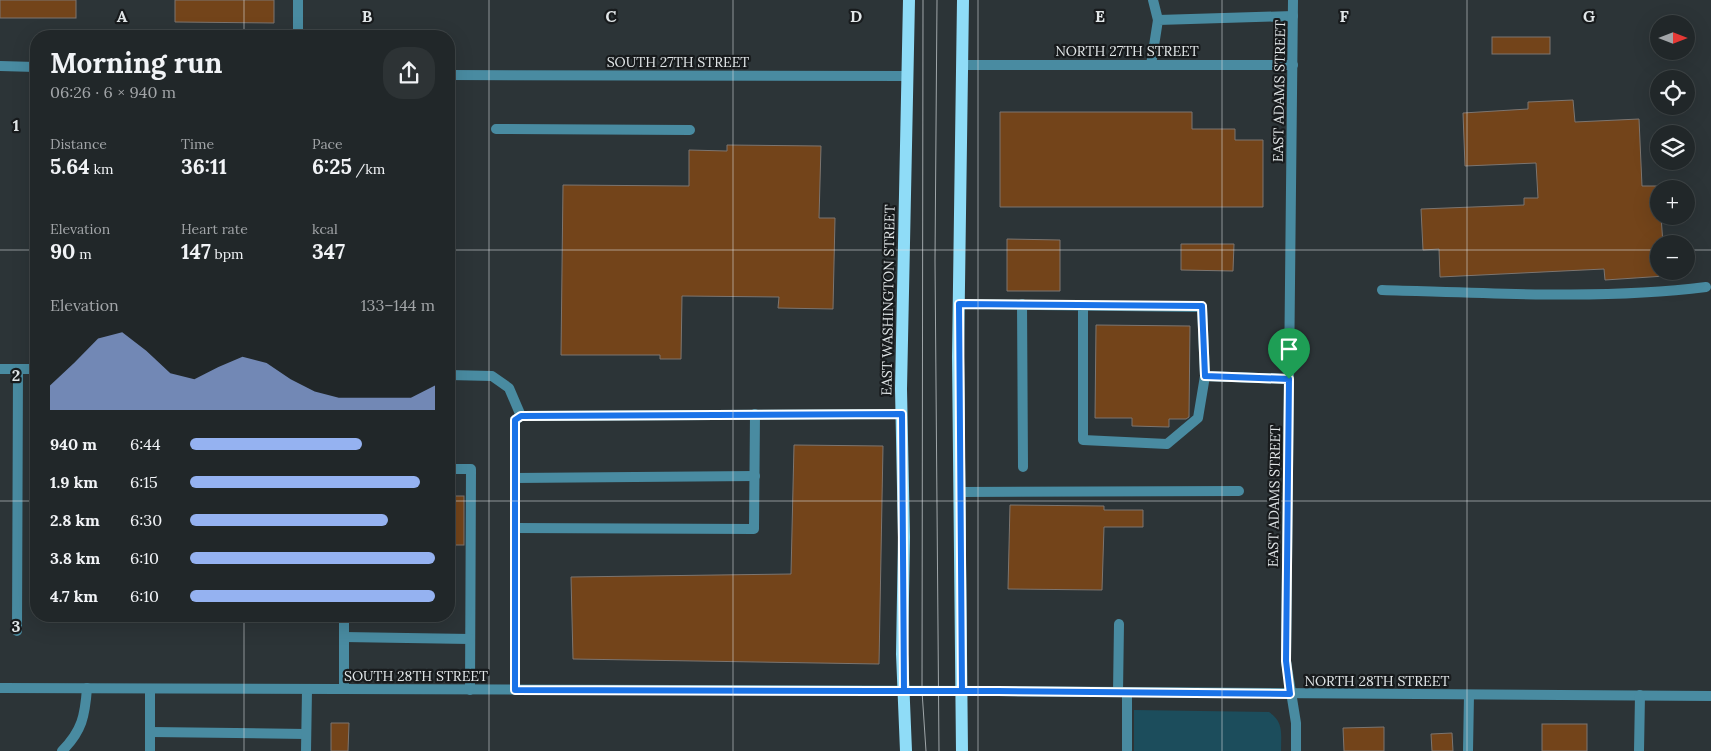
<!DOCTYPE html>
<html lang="en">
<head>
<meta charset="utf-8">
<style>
  :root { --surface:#212729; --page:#2d3335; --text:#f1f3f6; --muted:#a2a5a8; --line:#3e4446; --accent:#95b2f1 }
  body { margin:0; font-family:Lora,serif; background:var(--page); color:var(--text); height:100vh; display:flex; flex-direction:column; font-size:19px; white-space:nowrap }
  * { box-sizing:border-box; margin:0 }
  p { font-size:16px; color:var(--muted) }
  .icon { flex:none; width:28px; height:28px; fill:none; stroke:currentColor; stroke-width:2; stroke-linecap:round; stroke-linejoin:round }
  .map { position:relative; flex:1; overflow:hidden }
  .sheet { position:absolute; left:30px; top:30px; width:425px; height:592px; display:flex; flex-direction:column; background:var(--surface); border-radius:20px; box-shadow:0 5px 20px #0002,0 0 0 1px var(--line) }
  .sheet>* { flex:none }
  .needle { width:32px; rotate:90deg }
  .controls { position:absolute; left:1650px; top:15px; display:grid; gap:10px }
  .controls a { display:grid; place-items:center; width:45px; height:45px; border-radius:50%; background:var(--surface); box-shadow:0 5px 20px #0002,0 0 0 1px var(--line); font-size:25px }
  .pin { position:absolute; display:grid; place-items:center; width:42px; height:42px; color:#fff; margin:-51px -21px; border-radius:50% 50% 50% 0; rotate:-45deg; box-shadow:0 0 5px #0007 }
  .pin .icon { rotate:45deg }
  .round { display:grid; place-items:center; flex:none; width:52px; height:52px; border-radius:20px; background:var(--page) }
  .summary { display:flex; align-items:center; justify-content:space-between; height:85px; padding:0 20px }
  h1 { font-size:28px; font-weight:700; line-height:38px }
  .stats { display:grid; grid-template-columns:repeat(3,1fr); gap:8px; height:85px; padding:5px 20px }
  .stats div { display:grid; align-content:center }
  .stats b { font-size:21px; font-weight:700 }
  .stats small { font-size:14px; font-weight:400 }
  .stats p { font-size:14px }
  .chart { height:140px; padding:10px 20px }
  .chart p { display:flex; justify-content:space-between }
  .chart svg { width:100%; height:90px; margin-top:5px; fill:var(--accent); opacity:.7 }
  ul { padding:0 20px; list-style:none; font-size:16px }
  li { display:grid; grid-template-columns:80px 60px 1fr; align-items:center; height:38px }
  li i { height:12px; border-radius:6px; background:var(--accent) }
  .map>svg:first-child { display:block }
</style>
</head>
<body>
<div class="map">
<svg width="1711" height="751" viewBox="0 0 1711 751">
  <rect width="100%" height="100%" fill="#2c3437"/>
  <!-- green -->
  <path fill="#1c4d5c" d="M 1134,710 L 1269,712 C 1284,722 1281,734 1281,751 L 1134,751 Z"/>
  <!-- building -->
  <g fill="#73441a" stroke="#7c7570">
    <rect x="0" y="0" width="76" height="18"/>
    <path d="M 175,0 L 274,0 L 274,23 L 175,22 Z"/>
    <rect x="1492" y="37" width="58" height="17"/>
    <path d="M 1573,100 L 1575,122 L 1639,119 L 1642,186 L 1660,186 L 1659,216 L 1661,216 L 1663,244 L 1659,244 L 1659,271 L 1664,271 L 1665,276 L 1605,280 L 1604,269 L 1440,277 L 1439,249 L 1423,250 L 1421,209 L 1524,205 L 1524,198 L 1538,198 L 1536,163 L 1465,166 L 1463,113 L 1528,109 L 1528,102 Z"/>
    <path d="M 1000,112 L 1192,112 L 1192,129 L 1235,129 L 1235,140 L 1263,140 L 1263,207 L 1000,207 Z"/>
    <path d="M 727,145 L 821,146 L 819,218 L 835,218 L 833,309 L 778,308 L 779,297 L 682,296 L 681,359 L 660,359 L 660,355 L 561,355 L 563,185 L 689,186 L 689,150 L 727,151 Z"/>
    <path d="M 1007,239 L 1060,240 L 1060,291 L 1007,291 Z"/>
    <path d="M 1181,244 L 1234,244 L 1233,271 L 1181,270 Z"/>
    <path d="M 1096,325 L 1190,326 L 1189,417 L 1186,419 L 1169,419 L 1169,427 L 1132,426 L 1132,418 L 1095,418 Z"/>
    <path d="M 794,445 L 883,446 L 879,664 L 573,659 L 571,577 L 791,574 Z"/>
    <rect x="449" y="496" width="15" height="49"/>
    <path d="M 1010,505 L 1104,506 L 1104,510 L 1143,510 L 1143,527 L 1104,527 L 1102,590 L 1008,589 Z"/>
    <path d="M 331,723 L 349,723 L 348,751 L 331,751 Z"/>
    <rect x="1542" y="724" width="45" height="27"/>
    <path d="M 1384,727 L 1384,751 L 1344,751 L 1343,728 Z"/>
    <path d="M 1452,733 L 1453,751 L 1432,751 L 1431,734 Z"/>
  </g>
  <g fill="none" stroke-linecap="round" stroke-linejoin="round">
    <!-- service -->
    <g stroke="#498ba1" stroke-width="10">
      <path d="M 1153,0 L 1158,20"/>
      <path d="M 298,36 L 298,0"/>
      <path d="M 1151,65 L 1158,20 L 1293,16"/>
      <path d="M 0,66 L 36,67"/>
      <path d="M 496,129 L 690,130"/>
      <path d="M 1382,290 C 1487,293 1602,300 1706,287"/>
      <path d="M 959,304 L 1202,307 L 1205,376 L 1289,379"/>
      <path d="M 1022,304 L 1023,467"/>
      <path d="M 1083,305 L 1083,440 L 1167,444 L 1198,418 L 1205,376"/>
      <path d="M 0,369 L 36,369"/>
      <path d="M 449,375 L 492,376 L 509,388 L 521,416"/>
      <path d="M 449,469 L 471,469 L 470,690"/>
      <path d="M 515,478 L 755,476"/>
      <path d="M 960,492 L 1239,491"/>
      <path d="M 515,528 L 754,529 L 755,414"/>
      <path d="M 17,631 L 18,369"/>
      <path d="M 344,637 L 470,639"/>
      <path d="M 344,689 L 344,616"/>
      <path d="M 515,690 L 515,420 L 521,416 L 902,414"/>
      <path d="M 1118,692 L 1119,624"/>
      <path d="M 151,732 L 306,734"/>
      <path d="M 62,751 C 82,731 85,716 87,688"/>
      <path d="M 150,751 L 150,689"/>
      <path d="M 306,751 L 307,690"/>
      <path d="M 1127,751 L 1127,692"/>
      <path d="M 1468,751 L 1469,695"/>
    </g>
    <!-- minor -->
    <g stroke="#498ba1" stroke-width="10">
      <path d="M 1293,0 L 1286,661 L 1296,723 L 1296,751"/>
      <path d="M 962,65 L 1293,65"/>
      <path d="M 449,75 L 908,76"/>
      <path d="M 0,688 L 998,691 L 1711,696"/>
      <path d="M 1639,751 L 1640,695"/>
    </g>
    <!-- primary -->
    <g stroke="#8fdcf7" stroke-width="12">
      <path d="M 906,751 L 902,654 L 904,537 L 901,389 L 909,0"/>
      <path d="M 962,751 L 958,357 L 963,0"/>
    </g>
    <!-- tram -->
    <g stroke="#a0a6a9" stroke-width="1">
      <path d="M 923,0 L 922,691 L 926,751"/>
      <path d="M 937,0 L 935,261 L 939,751"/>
    </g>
  </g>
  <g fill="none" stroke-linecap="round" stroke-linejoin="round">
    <defs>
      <path id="route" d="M 1289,379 L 1286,661 L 1290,694 L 998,691 C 957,691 915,691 874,691 L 515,690 L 515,420 L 521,416 L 902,414 L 904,691 L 962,691 L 959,304 L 1202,306 L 1205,376 L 1289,379"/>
    </defs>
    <!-- route casing -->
    <use href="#route" stroke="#fff" stroke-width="10"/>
    <!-- route -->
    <use href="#route" stroke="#1a73e8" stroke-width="6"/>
  </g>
  <!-- grid -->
  <path fill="none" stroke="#e2e7e9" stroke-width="1" stroke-opacity="0.55" d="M 244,0 L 244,36M 489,0 L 489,751M 733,0 L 733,751M 978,0 L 978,751M 1222,0 L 1222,751M 1467,0 L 1467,751M 0,250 L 36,250M 449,250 L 1659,250M 1686,250 L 1711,250M 0,501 L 36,501M 449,501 L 1711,501M 244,616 L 244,751"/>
  <g text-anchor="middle" stroke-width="4.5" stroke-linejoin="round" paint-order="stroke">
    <!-- street labels -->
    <g font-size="14" fill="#e2e7e9" stroke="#181b1d">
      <text x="1127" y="56">NORTH 27TH STREET</text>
      <text x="678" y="67">SOUTH 27TH STREET</text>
      <text transform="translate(1279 91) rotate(-89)" y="5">EAST ADAMS STREET</text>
      <text transform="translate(888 300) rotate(-89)" y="5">EAST WASHINGTON STREET</text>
      <text transform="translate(1274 496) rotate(-89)" y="5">EAST ADAMS STREET</text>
      <text x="416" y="681">SOUTH 28TH STREET</text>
      <text x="1377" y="686">NORTH 28TH STREET</text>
    </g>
  </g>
  <g font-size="16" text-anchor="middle" font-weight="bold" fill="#e2e7e9" stroke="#181b1d" stroke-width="4.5" stroke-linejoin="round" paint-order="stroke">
    <text x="122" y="22">A</text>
    <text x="367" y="22">B</text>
    <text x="611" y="22">C</text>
    <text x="856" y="22">D</text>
    <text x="1100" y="22">E</text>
    <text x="1344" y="22">F</text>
    <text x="1589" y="22">G</text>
    <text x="16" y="131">1</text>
    <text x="16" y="381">2</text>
    <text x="16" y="632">3</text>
  </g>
</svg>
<div class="controls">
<a><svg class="needle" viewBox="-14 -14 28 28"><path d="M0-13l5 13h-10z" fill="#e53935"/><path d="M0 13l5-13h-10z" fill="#a2a5a8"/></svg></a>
<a><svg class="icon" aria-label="locate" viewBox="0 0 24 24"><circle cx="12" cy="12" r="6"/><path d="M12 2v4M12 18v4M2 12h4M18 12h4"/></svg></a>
<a><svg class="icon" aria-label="layers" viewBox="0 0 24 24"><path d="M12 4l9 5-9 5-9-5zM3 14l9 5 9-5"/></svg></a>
<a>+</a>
<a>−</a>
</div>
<div class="pin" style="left:1289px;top:379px;background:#1e9e55"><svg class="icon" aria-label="arrive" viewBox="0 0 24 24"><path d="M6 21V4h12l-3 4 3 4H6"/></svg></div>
<section class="sheet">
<div class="summary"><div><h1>Morning run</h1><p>06:26 · 6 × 940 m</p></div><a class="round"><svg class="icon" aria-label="share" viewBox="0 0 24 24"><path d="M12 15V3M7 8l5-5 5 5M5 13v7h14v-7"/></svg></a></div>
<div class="stats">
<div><p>Distance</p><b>5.64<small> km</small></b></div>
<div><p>Time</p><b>36:11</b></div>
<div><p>Pace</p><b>6:25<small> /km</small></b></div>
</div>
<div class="stats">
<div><p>Elevation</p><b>90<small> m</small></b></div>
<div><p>Heart rate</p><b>147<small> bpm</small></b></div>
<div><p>kcal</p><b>347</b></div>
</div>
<div class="chart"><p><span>Elevation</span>133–144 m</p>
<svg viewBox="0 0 160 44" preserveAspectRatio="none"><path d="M0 44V32L10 21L20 9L30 6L40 15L50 26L60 29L70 23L80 18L90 21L100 29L110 35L120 38L130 38L140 38L150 38L160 32V44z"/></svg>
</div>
<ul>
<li><b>940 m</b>6:44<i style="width:70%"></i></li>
<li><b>1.9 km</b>6:15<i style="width:94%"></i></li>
<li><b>2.8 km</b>6:30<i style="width:81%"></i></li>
<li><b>3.8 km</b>6:10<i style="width:100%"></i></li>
<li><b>4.7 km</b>6:10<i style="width:100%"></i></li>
</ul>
</section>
</div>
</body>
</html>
